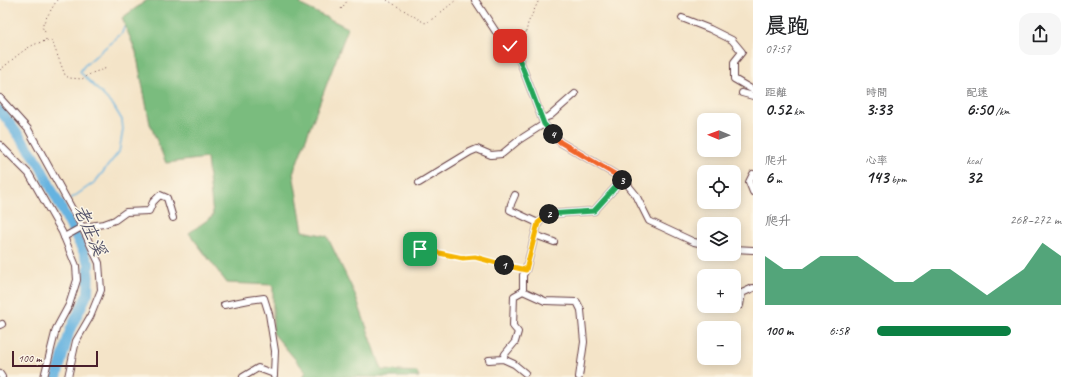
<!DOCTYPE html>
<html lang="zh-TW">
<head>
<meta charset="utf-8">
<style>
  :root { --surface:#fff; --page:#f6f6f6; --text:#202124; --muted:#757577; --accent:#0b8043 }
  body { margin:0; font-family:Caveat,"LXGW WenKai TC",sans-serif; background:var(--page); color:var(--text); height:100vh; display:flex; flex-direction:column; font-size:15px; white-space:nowrap }
  * { box-sizing:border-box; margin:0 }
  p { font-size:13px; color:var(--muted) }
  .icon { flex:none; width:22px; height:22px; fill:none; stroke:currentColor; stroke-width:2; stroke-linecap:round; stroke-linejoin:round }
  .map { position:relative; flex:1; overflow:hidden }
  .panel { display:flex; flex-direction:column; background:var(--surface); width:320px }
  .panel>* { flex:none }
  .needle { width:26px; rotate:271deg }
  .controls { position:absolute; left:697px; top:113px; display:grid; gap:8px }
  .controls a { display:grid; place-items:center; width:44px; height:44px; border-radius:8px; background:var(--surface); box-shadow:0 2px 10px #0003; font-size:20px }
  .scale { position:absolute; left:12px; bottom:10px; width:86px; box-sizing:border-box; padding-left:4px; border:2px solid #4a1f2b; border-top:0; font-size:11px; line-height:14px; white-space:nowrap; color:#4a1f2b; -webkit-text-stroke:3px #fcf5e5; paint-order:stroke }
  .pin { position:absolute; display:grid; place-items:center; width:34px; height:34px; color:#fff; margin:-17px; border-radius:8px; box-shadow:0 2px 6px #0006 }
  .km { position:absolute; width:20px; height:20px; margin:-10px; border-radius:50%; background:#222; color:#fff; font-size:11px; line-height:20px; text-align:center }
  .round { display:grid; place-items:center; flex:none; width:42px; height:42px; border-radius:12px; background:var(--page) }
  .headline { display:flex; align-items:center; justify-content:space-between; height:68px; padding:0 12px }
  h1 { font-size:22px; font-weight:600; line-height:30px }
  .stats { display:grid; grid-template-columns:repeat(3,1fr); gap:6px; height:68px; padding:4px 12px }
  .stats div { display:grid; align-content:center }
  .stats b { font-size:17px; font-weight:600 }
  .stats small { font-size:11px; font-weight:400 }
  .stats p { font-size:11px }
  .chart { height:112px; padding:8px 12px }
  .chart p { display:flex; justify-content:space-between }
  .chart svg { width:100%; height:72px; margin-top:4px; fill:var(--accent); opacity:.7 }
  ul { padding:0 12px; list-style:none; font-size:13px }
  li { display:grid; grid-template-columns:64px 48px 1fr; align-items:center; height:30px }
  li i { height:10px; border-radius:5px; background:var(--accent) }
  main { display:flex; flex:1; min-height:0 }
  .map>svg:first-child { display:block }
</style>
</head>
<body>
<main>
<div class="map">
<svg width="753" height="377" viewBox="0 0 753 377">
  <rect width="100%" height="100%" fill="#fcf5e5"/>
  <filter id="ink" filterUnits="userSpaceOnUse"><feTurbulence type="fractalNoise" baseFrequency=".025" numOctaves="2"/><feDisplacementMap in="SourceGraphic" scale="8" xChannelSelector="R" yChannelSelector="G"/><feConvolveMatrix kernelMatrix="1 2 1 2 8 2 1 2 1" color-interpolation-filters="sRGB"/></filter>
  <filter id="wash" filterUnits="userSpaceOnUse"><feTurbulence type="fractalNoise" baseFrequency=".012" numOctaves="4" result="noise"/><feDisplacementMap in="SourceGraphic" scale="16" xChannelSelector="R" yChannelSelector="G"/><feGaussianBlur stdDeviation="0.9" result="paint"/><feColorMatrix in="noise" values="0 0 0 0 0 0 0 0 0 0 0 0 0 0 0 0 0 1.4 0 .05"/><feComposite in="paint" operator="in"/></filter>
  <g filter="url(#wash)">
    <rect width="100%" height="100%" fill="#f4e4c8"/>
    <!-- forest -->
    <path fill="#7abc7e" stroke="#626e54" d="M 147,0 L 300,0 L 301,5 L 348,28 L 293,173 L 303,231 L 327,236 L 354,292 L 382,370 L 417,372 L 419,377 L 303,377 L 306,372 L 273,333 L 273,285 L 227,283 L 189,233 L 213,216 L 207,158 L 166,163 L 150,124 L 136,52 L 122,18 Z"/>
    <g fill="none" stroke-linecap="round" stroke-linejoin="round">
      <!-- stream -->
      <g stroke="#66b3e0" stroke-width="1.5">
        <path d="M 69,200 L 95,182 L 114,158 L 119,152 L 123,130 L 122,120 L 113,105 L 80,72 L 84,66 L 122,33 L 124,27"/>
        <path d="M 60,206 L 66,202"/>
      </g>
      <!-- river -->
      <path stroke="#66b3e0" stroke-width="10" d="M 0,110 L 37,160 L 89,263 L 88,293 L 70,330 L 57,377"/>
    </g>
  </g>
  <g filter="url(#ink)">
    <g fill="none" stroke-linecap="round" stroke-linejoin="round">
      <defs>
        <g id="minor">
          <path d="M 475,0 L 496,32 L 510,46 L 520,61 L 544,124 L 560,142 L 623,179 L 636,195 L 649,221 L 694,242 L 704,244"/>
          <path d="M 682,18 L 710,29 L 732,40 L 742,52 L 734,62 L 734,79 L 753,90"/>
          <path d="M 742,93 L 753,96"/>
          <path d="M 0,98 L 28,129 L 82,227 L 99,263 L 101,290 L 90,317 L 76,341 L 68,377"/>
          <path d="M 542,119 L 550,116 L 575,94"/>
          <path d="M 0,145 L 29,174 L 62,232 L 76,266 L 77,280 L 69,305 L 56,329 L 44,377"/>
          <path d="M 753,174 L 749,182 L 753,192"/>
          <path d="M 419,183 L 470,152 L 477,149 L 491,155 L 502,154 L 519,140 L 544,124"/>
          <path d="M 515,195 L 511,204 L 510,210 L 538,223"/>
          <path d="M 535,235 L 554,242"/>
          <path d="M 64,237 L 82,227 L 104,224 L 115,220 L 126,212 L 149,211 L 153,202 L 160,195 L 167,198 L 173,218"/>
          <path d="M 734,249 L 753,250"/>
          <path d="M 224,305 L 249,300 L 264,298 L 269,314 L 275,351 L 274,374"/>
          <path d="M 740,305 L 742,293 L 753,288"/>
          <path d="M 0,325 L 2,324"/>
          <path d="M 503,359 L 505,354 L 515,342 L 518,332 L 513,326 L 514,296 L 523,291"/>
          <path d="M 489,360 L 503,359 L 514,364 L 525,373"/>
          <path d="M 0,374 L 2,377"/>
          <path d="M 243,377 L 258,368 L 274,374 L 274,376"/>
          <path d="M 579,377 L 584,342 L 581,310 L 577,302 L 545,301 L 523,291 L 523,275 L 526,270 L 538,223 L 549,214 L 594,211 L 623,179"/>
        </g>
      </defs>
      <!-- minor casing -->
      <use href="#minor" stroke="#643d43" stroke-width="8"/>
      <!-- path -->
      <g stroke="#643d43" stroke-width="1" stroke-dasharray="1 3" stroke-linecap="butt">
        <path d="M 387,0 L 425,23 L 434,18 L 456,0"/>
        <path d="M 341,9 L 348,0"/>
        <path d="M 46,40 L 45,32 L 42,27 L 45,20 L 57,0"/>
        <path d="M 522,52 L 528,23 L 539,0"/>
        <path d="M 0,70 C 15,58 31,40 52,41 L 65,75 L 69,78 L 82,79 L 92,73 L 107,68"/>
        <path d="M 420,249 L 463,258 L 475,257 L 520,269"/>
      </g>
      <!-- minor -->
      <use href="#minor" stroke="#fff" stroke-width="6"/>
    </g>
  </g>
  <g fill="none" stroke-linecap="round" stroke-linejoin="round" filter="url(#ink)">
    <defs>
      <path id="split-1" d="M 420,249 L 463,258 L 475,257 L 504,265"/>
      <path id="split-2" d="M 504,265 L 526,270 L 538,223 L 549,214"/>
      <path id="split-3" d="M 549,214 L 594,211 L 622,180"/>
      <path id="split-4" d="M 553,134 L 560,142 L 623,179 L 622,180"/>
      <path id="split-5" d="M 510,46 L 520,61 L 544,124 L 553,134"/>
    </defs>
    <!-- split-1 casing -->
    <use href="#split-1" stroke="#fff" stroke-width="8"/>
    <!-- split-2 casing -->
    <use href="#split-2" stroke="#fff" stroke-width="8"/>
    <!-- split-3 casing -->
    <use href="#split-3" stroke="#fff" stroke-width="8"/>
    <!-- split-4 casing -->
    <use href="#split-4" stroke="#fff" stroke-width="8"/>
    <!-- split-5 casing -->
    <use href="#split-5" stroke="#fff" stroke-width="8"/>
    <!-- split-1 -->
    <use href="#split-1" stroke="#f5b400" stroke-width="5"/>
    <!-- split-2 -->
    <use href="#split-2" stroke="#f5b400" stroke-width="5"/>
    <!-- split-3 -->
    <use href="#split-3" stroke="#22a559" stroke-width="5"/>
    <!-- split-4 -->
    <use href="#split-4" stroke="#f0652b" stroke-width="5"/>
    <!-- split-5 -->
    <use href="#split-5" stroke="#22a559" stroke-width="5"/>
  </g>
  <g text-anchor="middle" stroke-width="3" stroke-linejoin="round" paint-order="stroke">
    <!-- water labels -->
    <g font-size="18" font-style="italic" fill="#54536a" stroke="#fcf5e5">
      <text transform="translate(90 230) rotate(66)" y="6">老庄溪</text>
    </g>
  </g>
</svg>
<div class="controls">
<a><svg class="needle" viewBox="-14 -14 28 28"><path d="M0-13l5 13h-10z" fill="#e53935"/><path d="M0 13l5-13h-10z" fill="#757577"/></svg></a>
<a><svg class="icon" aria-label="locate" viewBox="0 0 24 24"><circle cx="12" cy="12" r="6"/><path d="M12 2v4M12 18v4M2 12h4M18 12h4"/></svg></a>
<a><svg class="icon" aria-label="layers" viewBox="0 0 24 24"><path d="M12 4l9 5-9 5-9-5zM3 14l9 5 9-5"/></svg></a>
<a>+</a>
<a>−</a>
</div>
<div class="scale">100 m</div>
<div class="pin" style="left:420px;top:249px;background:#1e9e55"><svg class="icon" aria-label="arrive" viewBox="0 0 24 24"><path d="M6 21V4h12l-3 4 3 4H6"/></svg></div>
<div class="pin" style="left:510px;top:46px;background:#d93025"><svg class="icon" aria-label="check" viewBox="0 0 24 24"><path d="M5 12l5 5 9-10"/></svg></div>
<b class="km" style="left:504px;top:265px">1</b>
<b class="km" style="left:549px;top:214px">2</b>
<b class="km" style="left:622px;top:180px">3</b>
<b class="km" style="left:553px;top:134px">4</b>
</div>
<section class="panel">
<div class="headline"><div><h1>晨跑</h1><p>07:57</p></div><a class="round"><svg class="icon" aria-label="share" viewBox="0 0 24 24"><path d="M12 15V3M7 8l5-5 5 5M5 13v7h14v-7"/></svg></a></div>
<div class="stats">
<div><p>距離</p><b>0.52<small> km</small></b></div>
<div><p>時間</p><b>3:33</b></div>
<div><p>配速</p><b>6:50<small> /km</small></b></div>
</div>
<div class="stats">
<div><p>爬升</p><b>6<small> m</small></b></div>
<div><p>心率</p><b>143<small> bpm</small></b></div>
<div><p>kcal</p><b>32</b></div>
</div>
<div class="chart"><p><span>爬升</span>268–272 m</p>
<svg viewBox="0 0 160 44" preserveAspectRatio="none"><path d="M0 44V14L10 22L20 22L30 14L40 14L50 14L60 22L70 30L80 30L90 22L100 22L110 30L120 38L130 30L140 22L150 6L160 14V44z"/></svg>
</div>
<ul>
<li><b>100 m</b>6:58<i style="width:73%"></i></li>
</ul>
</section>
</main>
</body>
</html>
